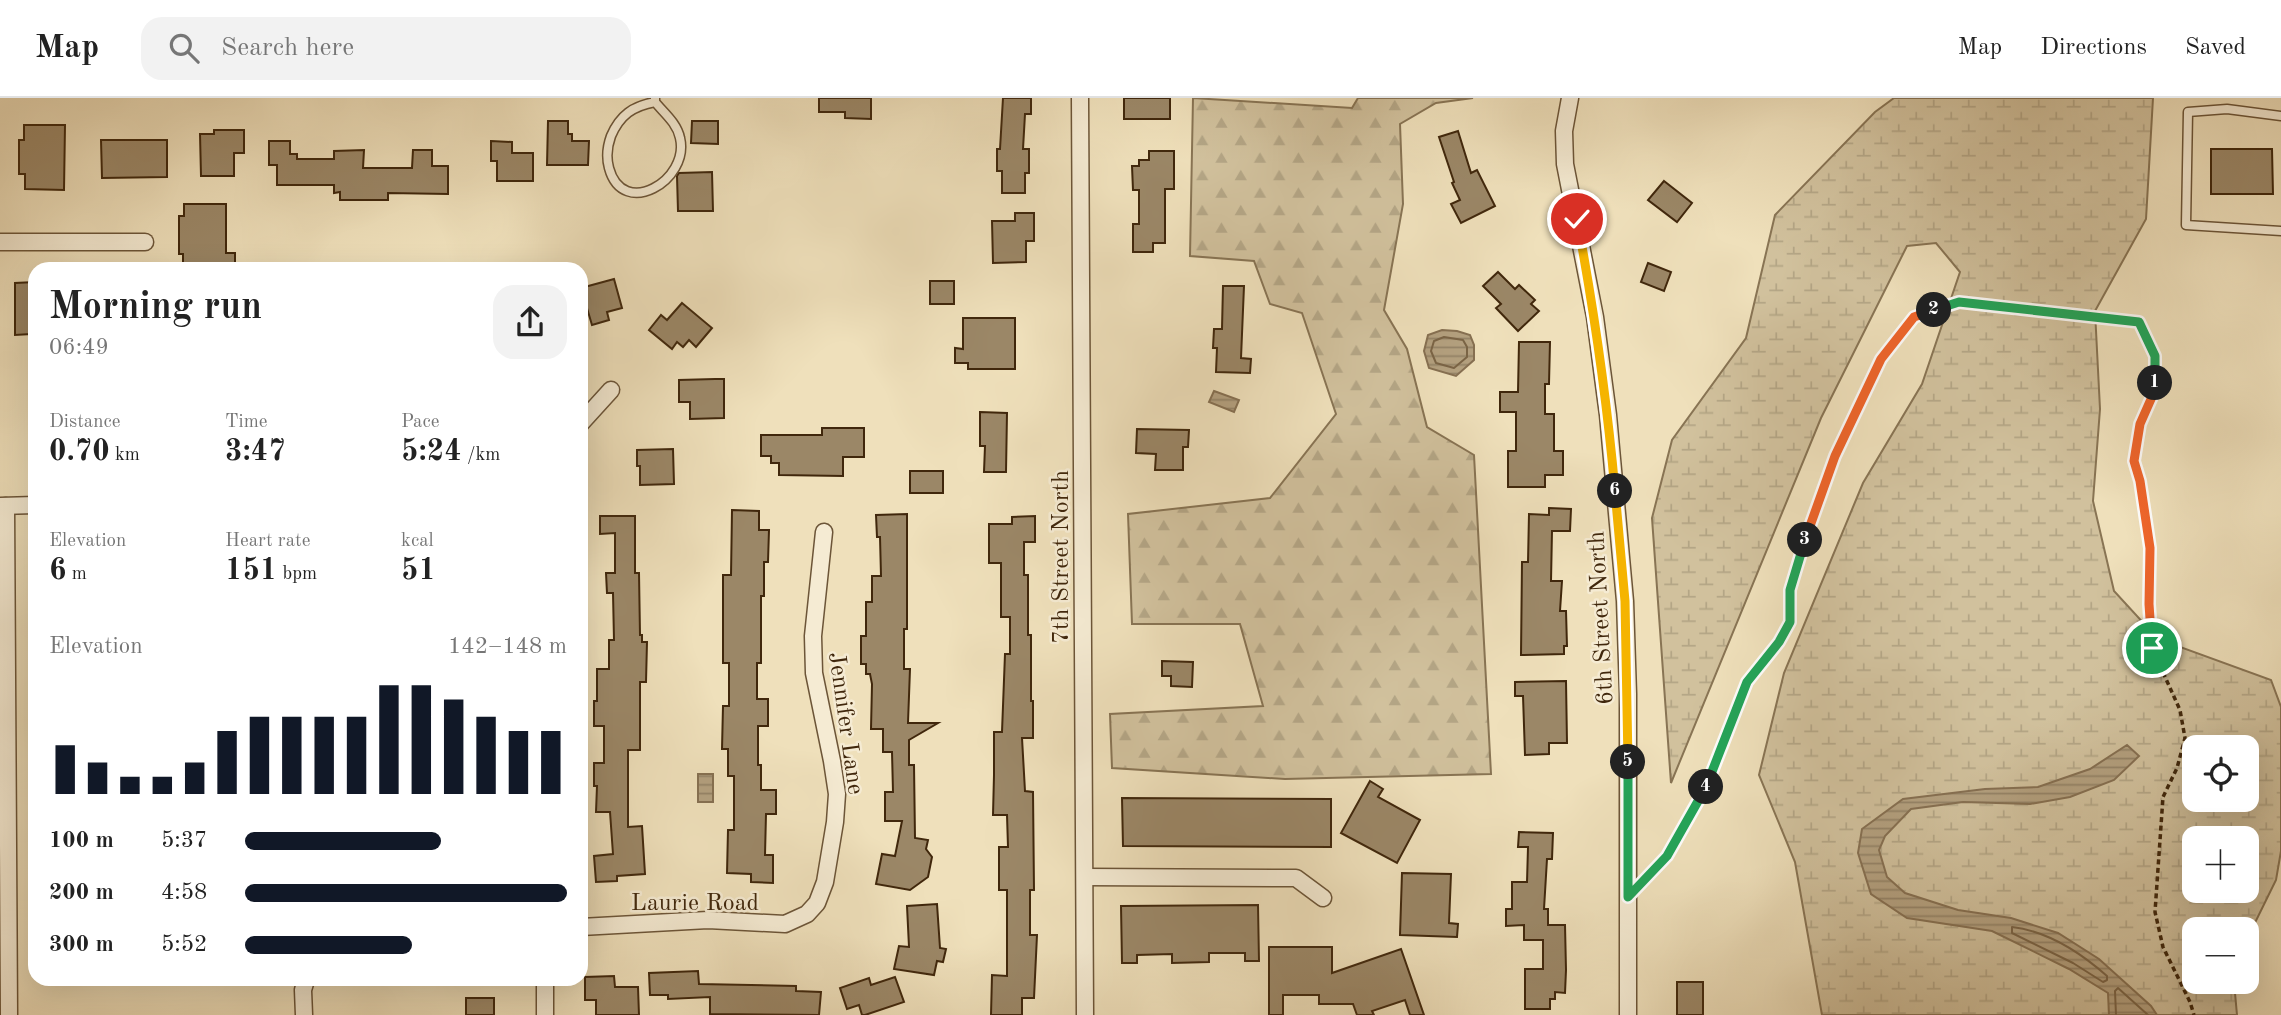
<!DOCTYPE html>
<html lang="en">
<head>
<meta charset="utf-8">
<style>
  :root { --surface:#fff; --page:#f2f2f2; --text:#222; --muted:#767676; --line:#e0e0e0; --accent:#111827 }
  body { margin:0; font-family:"Old Standard TT",serif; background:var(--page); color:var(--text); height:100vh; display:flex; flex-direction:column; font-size:26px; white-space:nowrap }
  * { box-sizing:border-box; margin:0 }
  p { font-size:23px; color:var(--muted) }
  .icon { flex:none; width:38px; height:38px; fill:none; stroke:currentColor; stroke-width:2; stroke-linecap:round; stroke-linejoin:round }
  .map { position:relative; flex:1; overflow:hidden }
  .drawer { position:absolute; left:28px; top:164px; width:560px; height:724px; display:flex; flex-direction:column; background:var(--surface); border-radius:21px; box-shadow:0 7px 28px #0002 }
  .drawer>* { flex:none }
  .controls { position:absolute; left:2182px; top:637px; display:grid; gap:14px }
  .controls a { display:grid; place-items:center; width:77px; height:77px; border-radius:14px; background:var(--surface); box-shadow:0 7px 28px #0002; font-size:35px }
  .pin { position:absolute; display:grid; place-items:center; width:60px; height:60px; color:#fff; margin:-30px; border:4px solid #fff; border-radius:50%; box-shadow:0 2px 7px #0007 }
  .km { position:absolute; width:35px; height:35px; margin:-18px; border-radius:50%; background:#222; color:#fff; font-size:19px; line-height:35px; text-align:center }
  .round { display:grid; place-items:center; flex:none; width:74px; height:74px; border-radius:21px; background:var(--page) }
  .summary { display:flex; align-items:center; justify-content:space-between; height:119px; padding:0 21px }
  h1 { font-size:38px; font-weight:700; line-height:52px }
  .figures { display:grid; grid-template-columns:repeat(3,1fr); gap:10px; height:119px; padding:7px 21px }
  .figures div { display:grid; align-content:center }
  .figures b { font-size:30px; font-weight:700 }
  .figures small { font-size:19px; font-weight:400 }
  .figures p { font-size:19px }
  .chart { height:196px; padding:14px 21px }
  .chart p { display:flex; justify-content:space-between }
  .chart svg { width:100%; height:126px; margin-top:7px; stroke:var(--accent); stroke-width:6 }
  ul { padding:0 21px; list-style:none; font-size:23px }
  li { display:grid; grid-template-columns:112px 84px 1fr; align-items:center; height:52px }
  li i { height:18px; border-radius:9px; background:var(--accent) }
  header { display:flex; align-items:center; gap:42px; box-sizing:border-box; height:98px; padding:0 35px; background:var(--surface); border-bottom:2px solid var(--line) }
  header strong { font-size:33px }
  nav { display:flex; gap:38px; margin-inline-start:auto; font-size:24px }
  .search { width:490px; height:63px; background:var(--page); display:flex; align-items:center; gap:18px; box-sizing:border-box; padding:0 24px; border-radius:21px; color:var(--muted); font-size:26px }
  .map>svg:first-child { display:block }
</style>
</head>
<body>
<header>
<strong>Map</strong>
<div class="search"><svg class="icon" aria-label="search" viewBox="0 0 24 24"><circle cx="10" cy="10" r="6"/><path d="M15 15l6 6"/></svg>Search here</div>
<nav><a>Map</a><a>Directions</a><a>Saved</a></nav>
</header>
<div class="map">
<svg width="2281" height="917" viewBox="0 0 2281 917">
  <defs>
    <pattern id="forest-firs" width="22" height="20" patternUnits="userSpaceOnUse" patternTransform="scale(1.75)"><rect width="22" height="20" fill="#d1c19d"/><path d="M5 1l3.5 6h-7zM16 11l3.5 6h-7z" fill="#b4a686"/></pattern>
    <pattern id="wetland-marsh" width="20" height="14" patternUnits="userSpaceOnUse" patternTransform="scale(1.75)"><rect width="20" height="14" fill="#d1c19d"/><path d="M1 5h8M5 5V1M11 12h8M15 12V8" fill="none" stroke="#b4a686"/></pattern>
    <pattern id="water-rules" width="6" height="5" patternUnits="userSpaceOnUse" patternTransform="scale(1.75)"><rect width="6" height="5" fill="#b4a180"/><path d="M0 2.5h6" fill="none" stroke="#948367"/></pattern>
  </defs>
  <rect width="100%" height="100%" fill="#efe0bb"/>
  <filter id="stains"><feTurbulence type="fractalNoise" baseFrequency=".00286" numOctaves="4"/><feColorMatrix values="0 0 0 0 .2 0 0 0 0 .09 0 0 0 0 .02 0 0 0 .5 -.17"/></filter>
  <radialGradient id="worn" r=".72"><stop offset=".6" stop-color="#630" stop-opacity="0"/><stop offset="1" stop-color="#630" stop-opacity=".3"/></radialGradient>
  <!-- forest -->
  <path fill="url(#forest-firs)" stroke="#887454" stroke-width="2" d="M 1193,0 L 1352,10 L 1358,0 L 1473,0 L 1436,5 L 1400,26 L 1403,106 L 1384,212 L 1407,251 L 1427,329 L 1474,357 L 1491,676 L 1285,681 L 1112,670 L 1110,616 L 1263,608 L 1240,526 L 1132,526 L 1128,416 L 1270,400 L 1336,316 L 1302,215 L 1270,206 L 1254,163 L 1190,158 Z"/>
  <!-- wetland -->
  <path fill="url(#wetland-marsh)" stroke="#887454" stroke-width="2" fill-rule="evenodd" d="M 1894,0 L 2153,0 L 2146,121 L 2095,213 L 2100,311 L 2093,403 L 2114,493 L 2158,541 L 2271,582 L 2281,609 L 2281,753 L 2276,782 L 2247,841 L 2247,831 L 2194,831 L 2194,884 L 2234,884 L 2237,917 L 1822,917 L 1795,764 L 1759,677 L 1784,575 L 1863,385 L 1922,286 L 1960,174 L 1936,145 L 1907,148 L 1821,320 L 1671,685 L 1652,420 L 1672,342 L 1746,240 L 1775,117 L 1875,14 ZM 2194,649 L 2247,649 L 2247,702 L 2194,702 ZM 2194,740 L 2247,740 L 2247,793 L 2194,793 Z"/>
  <!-- water -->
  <g fill="url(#water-rules)" stroke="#867052" stroke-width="2">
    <path d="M 1442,232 L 1457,233 L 1470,237 L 1474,247 L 1474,262 L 1456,278 L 1429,270 L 1424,253 L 1428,237 Z"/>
    <path d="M 1214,293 L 1239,302 L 1234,314 L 1209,304 Z"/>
    <path d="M 2127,647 L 2139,658 L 2114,682 L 2070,699 L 2030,706 L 1963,704 L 1911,711 L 1885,738 L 1879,752 L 1887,779 L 1905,795 L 1958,812 L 2011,820 L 2058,835 L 2099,861 L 2151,908 L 2157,917 L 2109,917 L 2108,895 L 2069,871 L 1992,833 L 1907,820 L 1871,796 L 1858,755 L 1862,731 L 1903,701 L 1985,691 L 2038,689 L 2090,671 Z"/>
    <rect x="698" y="676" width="15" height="28"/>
  </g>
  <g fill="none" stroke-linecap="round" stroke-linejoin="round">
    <!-- shore -->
    <g stroke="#7a6446" stroke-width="2">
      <path d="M 1444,239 L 1463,242 L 1467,249 L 1467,259 L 1454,270 L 1436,265 L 1431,253 L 1434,243 Z"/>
      <path d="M 2012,829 C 2047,833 2081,855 2107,878 L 2107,882 L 2103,884 L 2073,865 L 2012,835 Z"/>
      <path d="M 2116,917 L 2115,893 L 2118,890 L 2148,917"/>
    </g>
  </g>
  <!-- building -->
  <g fill="#9b8767" stroke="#40270c" stroke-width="2">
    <path d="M 819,0 L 871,0 L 871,21 L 845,20 L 845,14 L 819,14 Z"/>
    <path d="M 1003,0 L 1031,0 L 1031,16 L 1025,16 L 1023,51 L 1029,51 L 1029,75 L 1025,75 L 1025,95 L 1002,95 L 1002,73 L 997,73 L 997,51 L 1000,51 Z"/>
    <rect x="1124" y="0" width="46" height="21"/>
    <path d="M 548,23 L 568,23 L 568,36 L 572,36 L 572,43 L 589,43 L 588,67 L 547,67 Z"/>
    <path d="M 692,23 L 718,23 L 718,46 L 691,45 Z"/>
    <path d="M 24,27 L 65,27 L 64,92 L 25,91 L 25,76 L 19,76 L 19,42 L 24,42 Z"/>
    <path d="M 214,32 L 244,32 L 244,55 L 234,55 L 234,78 L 201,78 L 200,36 L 214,36 Z"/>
    <path d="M 1458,33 L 1471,75 L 1477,72 L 1495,108 L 1461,125 L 1451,106 L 1460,102 L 1452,85 L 1454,84 L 1439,39 Z"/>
    <path d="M 101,42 L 167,42 L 167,79 L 102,80 Z"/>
    <path d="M 269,43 L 290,43 L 290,56 L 297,56 L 297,61 L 334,61 L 334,53 L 364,52 L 363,70 L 412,70 L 413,52 L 432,52 L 432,68 L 448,68 L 448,96 L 388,95 L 388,102 L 340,102 L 340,94 L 334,95 L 334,87 L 277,87 L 277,67 L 269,67 Z"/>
    <path d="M 491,43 L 512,44 L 512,55 L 533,55 L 533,83 L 497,83 L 497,63 L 491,63 Z"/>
    <path d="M 2211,51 L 2272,51 L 2273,96 L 2211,96 Z"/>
    <path d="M 1149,53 L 1174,53 L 1174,91 L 1165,91 L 1165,145 L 1153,145 L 1153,154 L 1133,154 L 1133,126 L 1139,126 L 1139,92 L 1133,92 L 1132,68 L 1139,68 L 1139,62 L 1149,62 Z"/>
    <path d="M 712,74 L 713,113 L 678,113 L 677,78 L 679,75 Z"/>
    <path d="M 1664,83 L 1692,105 L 1677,124 L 1648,102 Z"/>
    <path d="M 184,106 L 226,106 L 226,155 L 235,155 L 235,171 L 183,171 L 183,156 L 179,156 L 179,118 L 184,118 Z"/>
    <path d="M 1015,115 L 1034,115 L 1034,143 L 1026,143 L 1026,164 L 993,165 L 992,123 L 1015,123 Z"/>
    <path d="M 1648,165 L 1671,174 L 1664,193 L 1641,184 Z"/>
    <path d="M 1498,174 L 1515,191 L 1519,187 L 1535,202 L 1531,206 L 1539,213 L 1518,233 L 1496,210 L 1501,206 L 1483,188 Z"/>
    <path d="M 614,181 L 622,210 L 607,214 L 609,222 L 592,227 L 581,190 Z"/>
    <rect x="930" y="183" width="24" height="23"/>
    <path d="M 35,184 L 35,227 L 31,227 L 31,236 L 15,237 L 15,185 Z"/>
    <path d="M 1223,188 L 1244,188 L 1241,260 L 1251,261 L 1250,275 L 1216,274 L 1217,250 L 1213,250 L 1214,231 L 1222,231 Z"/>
    <path d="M 682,205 L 712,230 L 696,249 L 689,242 L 683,249 L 677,244 L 672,251 L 649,232 L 661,217 L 667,222 Z"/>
    <path d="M 963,220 L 1015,220 L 1015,271 L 968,271 L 968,265 L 955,265 L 955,250 L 963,251 Z"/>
    <path d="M 1519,244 L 1550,244 L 1549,286 L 1545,286 L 1545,316 L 1554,316 L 1554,353 L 1563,353 L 1563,377 L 1545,377 L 1545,389 L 1508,389 L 1508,353 L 1516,353 L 1516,314 L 1500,314 L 1500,294 L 1518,294 Z"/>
    <path d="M 715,281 L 724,281 L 724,320 L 690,321 L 690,304 L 679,304 L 679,282 Z"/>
    <path d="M 980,314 L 1007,315 L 1006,374 L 984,374 L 985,348 L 980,348 Z"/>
    <path d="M 822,330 L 864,330 L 864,359 L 843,359 L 843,378 L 779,377 L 779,365 L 771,365 L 771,358 L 761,358 L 761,337 L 822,337 Z"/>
    <path d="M 1137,331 L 1189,332 L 1188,349 L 1183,349 L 1183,372 L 1155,372 L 1156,356 L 1136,355 Z"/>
    <path d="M 673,351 L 674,386 L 640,387 L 640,368 L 637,368 L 637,352 Z"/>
    <rect x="910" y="373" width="33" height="22"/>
    <path d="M 1549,410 L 1571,411 L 1570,433 L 1552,433 L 1551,483 L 1562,483 L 1560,513 L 1566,513 L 1567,548 L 1564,548 L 1564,556 L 1521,557 L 1522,464 L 1528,464 L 1529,416 L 1549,417 Z"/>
    <path d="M 732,412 L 759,413 L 759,432 L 769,432 L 768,464 L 764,464 L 764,498 L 761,498 L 761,565 L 757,565 L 757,601 L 768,601 L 768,628 L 758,628 L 758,667 L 761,667 L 761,692 L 776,692 L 776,716 L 766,716 L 765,757 L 773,757 L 773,785 L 751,784 L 751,776 L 727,775 L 728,732 L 734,732 L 734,678 L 728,678 L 728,651 L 722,651 L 723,608 L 729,608 L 729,565 L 723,565 L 723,477 L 731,477 Z"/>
    <path d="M 907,416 L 907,531 L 904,531 L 904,571 L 910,571 L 908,625 L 938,625 L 909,642 L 909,667 L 914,667 L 915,740 L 928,742 L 926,751 L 932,759 L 928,779 L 910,792 L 876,786 L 882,756 L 895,758 L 902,723 L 885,723 L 885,694 L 893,694 L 892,654 L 883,654 L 883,631 L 871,631 L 872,586 L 870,576 L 866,576 L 866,566 L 861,566 L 861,538 L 866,538 L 866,504 L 872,504 L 872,478 L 881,478 L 880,439 L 877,439 L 876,417 Z"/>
    <path d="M 600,418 L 635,418 L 635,475 L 639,475 L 640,537 L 642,537 L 642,544 L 647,544 L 646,584 L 640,584 L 640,652 L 628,652 L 628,729 L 642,728 L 645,776 L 617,778 L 617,783 L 596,784 L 594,758 L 613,756 L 610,714 L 596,714 L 597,688 L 594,688 L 594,665 L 604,665 L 604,628 L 594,628 L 594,603 L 597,603 L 597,571 L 609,571 L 609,542 L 614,542 L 613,495 L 607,495 L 606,475 L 615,475 L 615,435 L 600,436 Z"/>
    <path d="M 1035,418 L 1035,444 L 1024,444 L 1024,477 L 1028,477 L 1028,537 L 1031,537 L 1031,603 L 1033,603 L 1033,640 L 1022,640 L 1025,693 L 1033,694 L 1034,792 L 1030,792 L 1030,837 L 1037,837 L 1034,900 L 1022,900 L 1022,917 L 991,917 L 992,877 L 1007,878 L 1007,792 L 999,792 L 999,749 L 1008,749 L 1007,717 L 993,717 L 994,677 L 994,634 L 1002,634 L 1005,556 L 1010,556 L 1010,519 L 1001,519 L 1001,465 L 989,465 L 989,426 L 1012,426 L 1012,419 Z"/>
    <path d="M 1162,563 L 1193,564 L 1192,589 L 1171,588 L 1171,578 L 1162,578 Z"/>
    <path d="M 1566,583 L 1567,645 L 1549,645 L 1549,656 L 1525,657 L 1523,598 L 1515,598 L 1515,584 Z"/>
    <path d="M 1370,683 L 1383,691 L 1378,699 L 1420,722 L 1397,765 L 1341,735 Z"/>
    <path d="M 1122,700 L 1331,701 L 1331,749 L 1123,748 Z"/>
    <path d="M 1519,734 L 1553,735 L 1552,761 L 1547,761 L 1544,811 L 1548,811 L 1548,827 L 1565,827 L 1566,872 L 1565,895 L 1555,894 L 1555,901 L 1550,901 L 1550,911 L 1525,911 L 1525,871 L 1543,871 L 1543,842 L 1524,842 L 1524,827 L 1506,828 L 1506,811 L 1512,811 L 1512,784 L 1527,784 L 1528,749 L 1518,749 Z"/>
    <path d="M 1402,775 L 1451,776 L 1449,825 L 1458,826 L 1457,839 L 1400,837 Z"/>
    <path d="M 937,806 L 940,850 L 946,851 L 943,864 L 937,863 L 934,877 L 894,871 L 899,848 L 909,849 L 907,808 Z"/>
    <path d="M 1258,807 L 1259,863 L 1245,863 L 1245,855 L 1209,855 L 1209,864 L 1172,865 L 1172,856 L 1137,857 L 1137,865 L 1122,865 L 1121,808 Z"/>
    <path d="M 1269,849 L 1332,849 L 1332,875 L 1401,851 L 1424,917 L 1410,917 L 1405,902 L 1372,913 L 1374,917 L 1357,917 L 1353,906 L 1319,906 L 1319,897 L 1283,897 L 1283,917 L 1269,917 Z"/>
    <path d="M 698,873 L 699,886 L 796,888 L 796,893 L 821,894 L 819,917 L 710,916 L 710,899 L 668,901 L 668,897 L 650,897 L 649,875 Z"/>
    <path d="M 614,878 L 615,889 L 638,889 L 639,917 L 596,917 L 596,902 L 585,902 L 585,879 Z"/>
    <path d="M 895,879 L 904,904 L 865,917 L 862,917 L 859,907 L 847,911 L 840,890 L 869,880 L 871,887 Z"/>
    <rect x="1677" y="884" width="26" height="33"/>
    <rect x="466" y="900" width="28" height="17"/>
  </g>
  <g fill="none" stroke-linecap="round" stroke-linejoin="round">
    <defs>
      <g id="lane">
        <path d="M 655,0 L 655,4 C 664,15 677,25 680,40 C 690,82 623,122 609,70 C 606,59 607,49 611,38 C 620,17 633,8 655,4"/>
        <path d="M 2281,18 L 2227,11 L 2188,14 L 2186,127 L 2281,133"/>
      </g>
      <g id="street">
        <path d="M 1080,0 L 1085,917"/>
        <path d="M 1570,0 L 1564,33 L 1565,66 L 1595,219 L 1608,317 L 1625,503 L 1628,596 L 1628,917"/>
        <path d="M 0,144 L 145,144"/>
        <path d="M 581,325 L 611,292"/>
        <path d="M 0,408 L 35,407"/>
        <path d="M 6,408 L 9,917"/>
        <path d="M 1085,779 L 1296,780 L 1323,800"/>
        <path d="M 581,829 L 708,822 L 785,826 L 807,816 L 817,805 L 825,784 L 835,724 L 837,696 L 832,663 L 814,575 L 813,538 L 824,434"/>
        <path d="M 545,882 L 545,917"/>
        <path d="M 304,917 L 303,892 L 306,882"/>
      </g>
    </defs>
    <!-- lane casing -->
    <use href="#lane" stroke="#6c5538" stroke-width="11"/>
    <!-- street casing -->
    <use href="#street" stroke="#6c5538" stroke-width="19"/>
    <!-- path -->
    <path stroke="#40270c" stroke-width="3.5" stroke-dasharray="5 3.5" stroke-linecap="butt" d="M 1644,782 L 1667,758 L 1712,679 L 1747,584 L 1779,544 L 1790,524 L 1790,492 L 1806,438 L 1835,358 L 1881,261 L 1914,219 L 1959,204 L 2139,224 L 2155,258 L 2155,292 L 2140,326 L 2134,363 L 2140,383 L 2150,450 L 2149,506 L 2152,550 L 2180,612 L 2185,640 L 2177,670 L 2163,699 L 2155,814 L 2163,849 L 2190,904 L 2194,917"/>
    <!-- lane -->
    <use href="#lane" stroke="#f5ebd3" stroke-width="8"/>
    <!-- street -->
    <use href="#street" stroke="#f5ebd3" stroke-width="16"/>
  </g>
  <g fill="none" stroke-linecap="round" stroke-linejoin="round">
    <defs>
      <path id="split-1" d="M 2152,550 L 2149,506 L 2150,450 L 2140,383 L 2134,363 L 2140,326 L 2155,292 L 2155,285"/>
      <path id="split-2" d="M 1934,212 L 1959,204 L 2139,224 L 2155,258 L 2155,285"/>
      <path id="split-3" d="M 1805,442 L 1835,358 L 1881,261 L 1914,219 L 1934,212"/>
      <path id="split-4" d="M 1706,689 L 1747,584 L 1779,544 L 1790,524 L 1790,492 L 1805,442"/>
      <path id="split-5" d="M 1628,664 L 1628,799 L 1667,758 L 1706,689"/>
      <path id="split-6" d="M 1615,393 L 1625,503 L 1628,664"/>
      <path id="split-7" d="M 1577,121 C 1594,212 1607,302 1615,393"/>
    </defs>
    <!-- split-1 casing -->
    <use href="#split-1" stroke="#fff" stroke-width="14"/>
    <!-- split-2 casing -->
    <use href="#split-2" stroke="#fff" stroke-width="14"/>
    <!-- split-3 casing -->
    <use href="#split-3" stroke="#fff" stroke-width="14"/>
    <!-- split-4 casing -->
    <use href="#split-4" stroke="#fff" stroke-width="14"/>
    <!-- split-5 casing -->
    <use href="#split-5" stroke="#fff" stroke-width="14"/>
    <!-- split-6 casing -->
    <use href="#split-6" stroke="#fff" stroke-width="14"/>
    <!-- split-7 casing -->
    <use href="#split-7" stroke="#fff" stroke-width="14"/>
    <!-- split-1 -->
    <use href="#split-1" stroke="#f0652b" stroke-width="9"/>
    <!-- split-2 -->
    <use href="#split-2" stroke="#22a559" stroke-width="9"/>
    <!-- split-3 -->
    <use href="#split-3" stroke="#f0652b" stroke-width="9"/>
    <!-- split-4 -->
    <use href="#split-4" stroke="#22a559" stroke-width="9"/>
    <!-- split-5 -->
    <use href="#split-5" stroke="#22a559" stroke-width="9"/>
    <!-- split-6 -->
    <use href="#split-6" stroke="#f5b400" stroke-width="9"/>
    <!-- split-7 -->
    <use href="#split-7" stroke="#f5b400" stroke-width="9"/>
  </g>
  <g text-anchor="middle" stroke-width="5" stroke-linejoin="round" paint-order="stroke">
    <!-- street labels -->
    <g font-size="24" fill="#40270c" stroke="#f5ebd3">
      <text transform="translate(1060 459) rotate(-90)" y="8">7th Street North</text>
      <text transform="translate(1600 520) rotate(-93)" y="8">6th Street North</text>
      <text transform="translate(847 625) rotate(82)" y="8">Jennifer Lane</text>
      <text x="695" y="812">Laurie Road</text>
    </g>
  </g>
  <rect width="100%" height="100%" filter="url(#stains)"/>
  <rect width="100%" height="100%" fill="url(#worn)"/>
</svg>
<div class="controls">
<a><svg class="icon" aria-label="locate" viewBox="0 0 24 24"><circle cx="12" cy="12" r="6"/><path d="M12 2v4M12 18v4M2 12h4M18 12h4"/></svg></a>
<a>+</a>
<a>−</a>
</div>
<div class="pin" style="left:2152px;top:550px;background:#1e9e55"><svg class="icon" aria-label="arrive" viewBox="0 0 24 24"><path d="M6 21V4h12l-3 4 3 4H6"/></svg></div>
<div class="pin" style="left:1577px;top:121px;background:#d93025"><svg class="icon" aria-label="check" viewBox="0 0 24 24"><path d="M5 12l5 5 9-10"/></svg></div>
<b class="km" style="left:2155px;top:285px">1</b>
<b class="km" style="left:1934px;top:212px">2</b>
<b class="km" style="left:1805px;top:442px">3</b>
<b class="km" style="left:1706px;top:689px">4</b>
<b class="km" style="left:1628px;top:664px">5</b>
<b class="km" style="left:1615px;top:393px">6</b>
<section class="drawer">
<div class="summary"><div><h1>Morning run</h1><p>06:49</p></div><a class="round"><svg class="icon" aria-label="share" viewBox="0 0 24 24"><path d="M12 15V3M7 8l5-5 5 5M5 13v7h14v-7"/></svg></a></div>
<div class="figures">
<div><p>Distance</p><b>0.70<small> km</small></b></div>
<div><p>Time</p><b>3:47</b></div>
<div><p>Pace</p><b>5:24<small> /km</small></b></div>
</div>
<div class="figures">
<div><p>Elevation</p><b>6<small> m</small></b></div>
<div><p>Heart rate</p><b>151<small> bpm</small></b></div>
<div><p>kcal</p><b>51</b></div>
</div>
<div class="chart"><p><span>Elevation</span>142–148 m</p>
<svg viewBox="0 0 160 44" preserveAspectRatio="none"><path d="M5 44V27M15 44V33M25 44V38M35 44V38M45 44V33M55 44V22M65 44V17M75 44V17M85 44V17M95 44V17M105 44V6M115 44V6M125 44V11M135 44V17M145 44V22M155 44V22"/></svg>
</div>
<ul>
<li><b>100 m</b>5:37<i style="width:61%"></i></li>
<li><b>200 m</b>4:58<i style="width:100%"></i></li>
<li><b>300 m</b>5:52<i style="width:52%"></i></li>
</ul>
</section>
</div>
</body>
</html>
